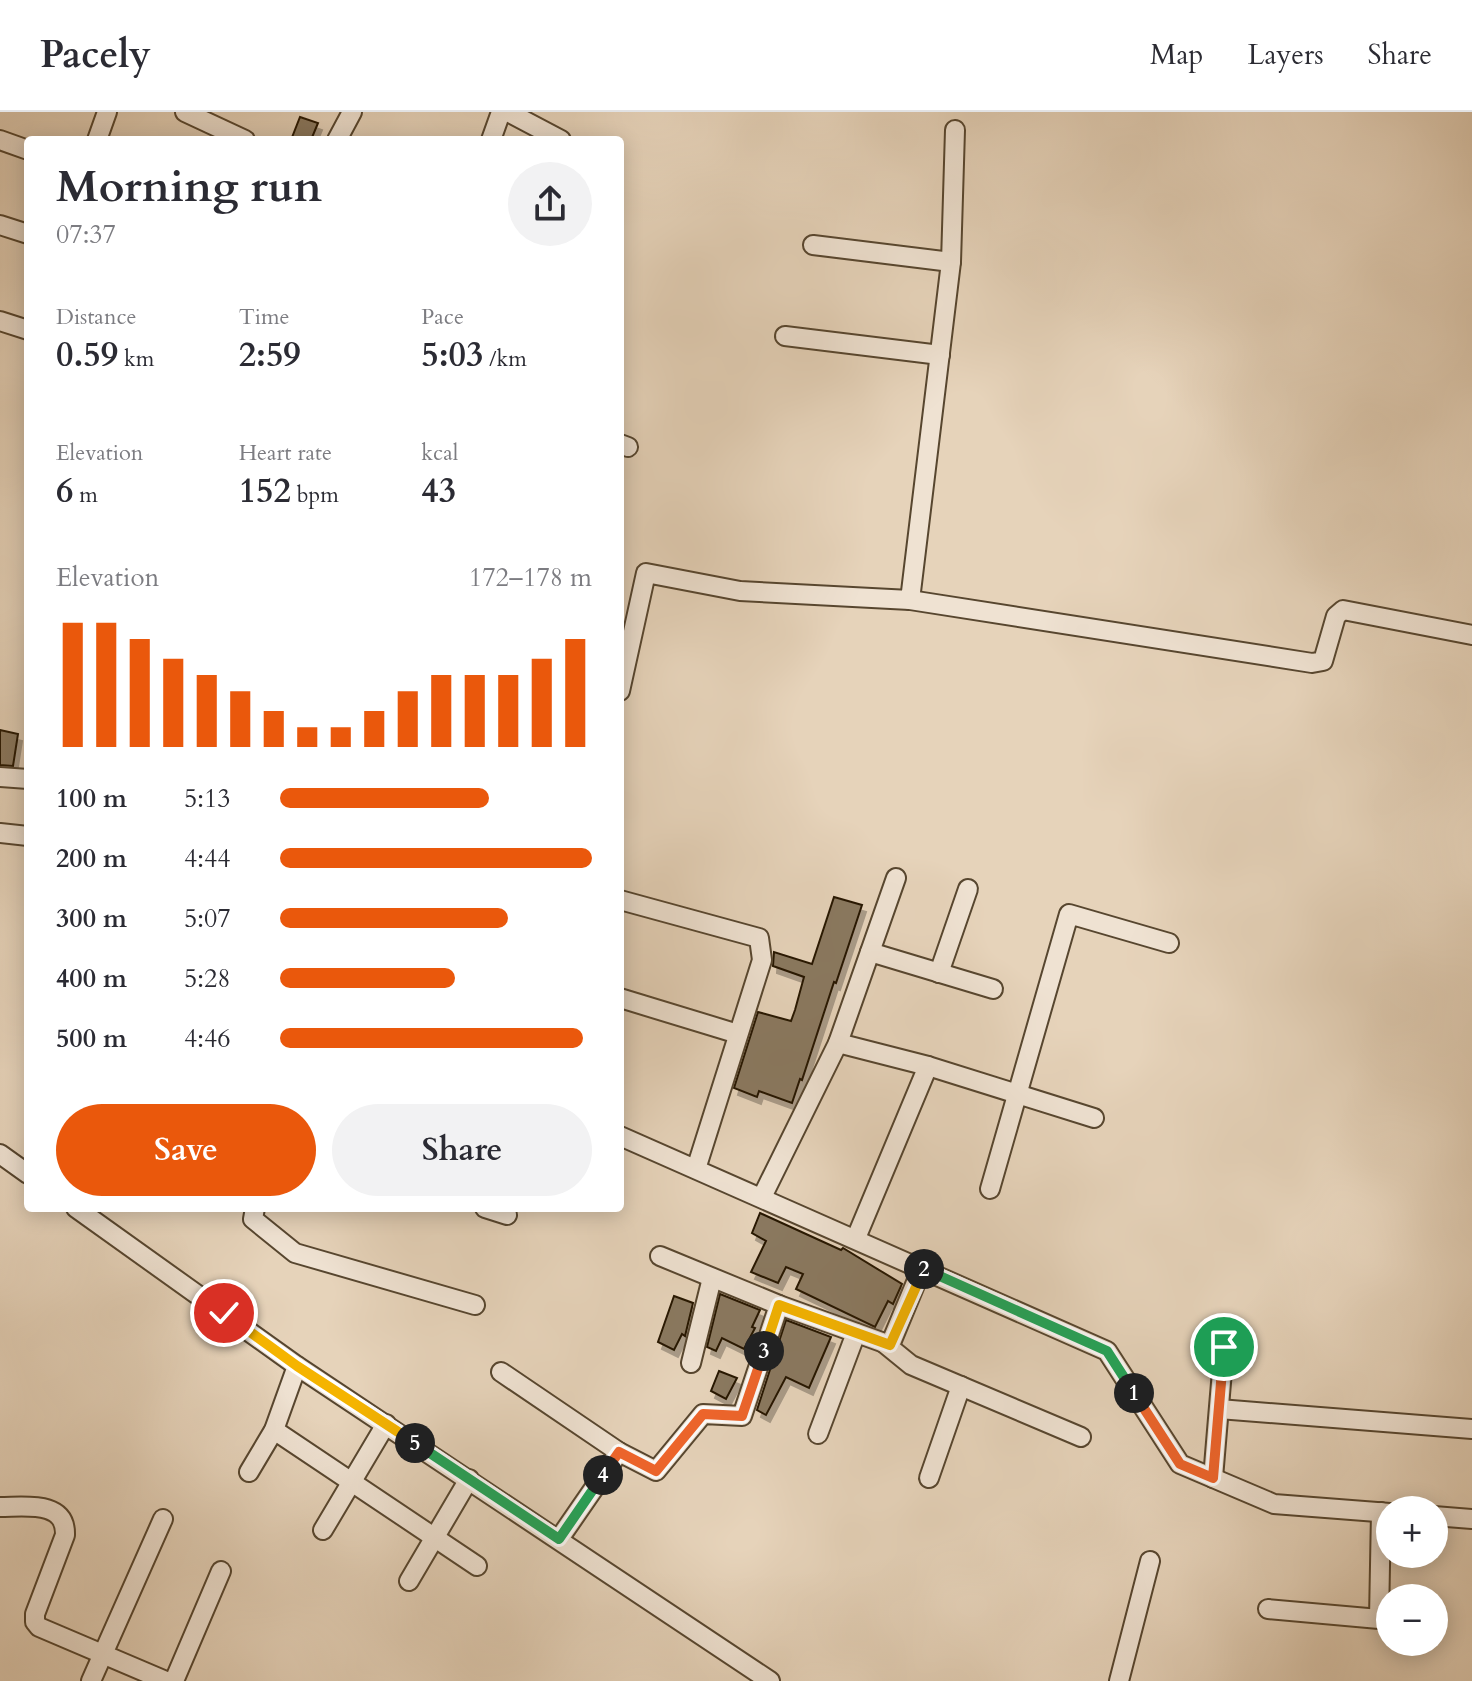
<!DOCTYPE html>
<html lang="en">
<head>
<meta charset="utf-8">
<style>
  :root { --surface:#fff; --page:#f2f2f3; --text:#2b2b33; --muted:#7c7c81; --line:#e1e1e2; --accent:#ea580c }
  body { margin:0; font-family:Cardo,serif; background:var(--page); color:var(--text); height:100vh; display:flex; flex-direction:column; font-size:30px; white-space:nowrap }
  * { box-sizing:border-box; margin:0 }
  p { font-size:26px; color:var(--muted) }
  .icon { flex:none; width:44px; height:44px; fill:none; stroke:currentColor; stroke-width:2; stroke-linecap:round; stroke-linejoin:round }
  .map { position:relative; flex:1; overflow:hidden }
  .side { position:absolute; left:24px; top:24px; width:600px; height:1076px; display:flex; flex-direction:column; background:var(--surface); border-radius:8px; box-shadow:0 4px 20px #0003 }
  .side>* { flex:none }
  .tools { position:absolute; left:1376px; top:1384px; display:grid; gap:16px }
  .tools a { display:grid; place-items:center; width:72px; height:72px; border-radius:50%; background:var(--surface); box-shadow:0 4px 20px #0003; font-size:40px }
  .pin { position:absolute; display:grid; place-items:center; width:68px; height:68px; color:#fff; margin:-34px; border:4px solid #fff; border-radius:50%; box-shadow:0 2px 8px #0007 }
  .km { position:absolute; width:40px; height:40px; margin:-20px; border-radius:50%; background:#222; color:#fff; font-size:22px; line-height:40px; text-align:center }
  .round { display:grid; place-items:center; flex:none; width:84px; height:84px; border-radius:42px; background:var(--page) }
  .overview { display:flex; align-items:center; justify-content:space-between; height:136px; padding:0 32px }
  h1 { font-size:44px; font-weight:600; line-height:60px }
  .figures { display:grid; grid-template-columns:repeat(3,1fr); gap:12px; height:136px; padding:8px 32px }
  .figures div { display:grid; align-content:center }
  .figures b { font-size:34px; font-weight:600 }
  .figures small { font-size:22px; font-weight:400 }
  .figures p { font-size:22px }
  .chart { height:224px; padding:16px 32px }
  .chart p { display:flex; justify-content:space-between }
  .chart svg { width:100%; height:144px; margin-top:8px; stroke:var(--accent); stroke-width:6 }
  .cta { display:flex; gap:16px; margin-top:auto; padding:16px 32px }
  .cta a { flex:1; height:92px; border-radius:48px; background:var(--accent); color:#fff; font-size:32px; font-weight:600; line-height:92px; text-align:center }
  .cta a+a { background:var(--page); color:var(--text) }
  ul { padding:0 32px; list-style:none; font-size:26px }
  li { display:grid; grid-template-columns:128px 96px 1fr; align-items:center; height:60px }
  li i { height:20px; border-radius:10px; background:var(--accent) }
  header { display:flex; align-items:center; gap:48px; box-sizing:border-box; height:112px; padding:0 40px; background:var(--surface); border-bottom:2px solid var(--line) }
  header strong { font-size:38px }
  nav { display:flex; gap:44px; margin-inline-start:auto; font-size:28px }
  .map>svg:first-child { display:block }
</style>
</head>
<body>
<header>
<strong>Pacely</strong>
<nav><a>Map</a><a>Layers</a><a>Share</a></nav>
</header>
<div class="map">
<svg width="1472" height="1569" viewBox="0 0 1472 1569">
  <defs>
    <filter id="shadow"><feDropShadow dx="4" dy="7" stdDeviation="0" flood-color="#0004"/></filter>
  </defs>
  <rect width="100%" height="100%" fill="#e6d3ba"/>
  <filter id="stains"><feTurbulence type="fractalNoise" baseFrequency=".0025" numOctaves="4"/><feColorMatrix values="0 0 0 0 .2 0 0 0 0 .09 0 0 0 0 .02 0 0 0 .5 -.17"/></filter>
  <radialGradient id="worn" r=".72"><stop offset=".6" stop-color="#630" stop-opacity="0"/><stop offset="1" stop-color="#630" stop-opacity=".3"/></radialGradient>
  <!-- building -->
  <g fill="#8a7961" stroke="#271701" stroke-width="2" filter="url(#shadow)">
    <path d="M 300,5 L 318,11 L 311,28 L 291,28 Z"/>
    <path d="M 0,618 L 18,622 L 13,654 L 0,653 Z"/>
    <path d="M 834,785 L 862,793 L 836,871 L 834,870 L 802,968 L 800,967 L 792,991 L 759,979 L 757,985 L 734,976 L 758,900 L 791,909 L 795,898 L 804,865 L 773,854 L 774,840 L 812,852 Z"/>
    <path d="M 760,1101 L 841,1138 L 843,1136 L 902,1172 L 893,1192 L 888,1189 L 875,1215 L 796,1177 L 803,1162 L 786,1155 L 778,1171 L 751,1160 L 766,1129 L 752,1121 Z"/>
    <path d="M 720,1182 L 760,1198 L 752,1215 L 755,1216 L 744,1237 L 722,1226 L 716,1239 L 707,1235 Z"/>
    <path d="M 674,1184 L 693,1191 L 685,1224 L 682,1222 L 674,1238 L 658,1230 Z"/>
    <path d="M 786,1208 L 831,1225 L 809,1276 L 786,1265 L 766,1303 L 757,1298 Z"/>
    <path d="M 719,1259 L 737,1266 L 726,1287 L 711,1279 Z"/>
  </g>
  <g fill="none" stroke-linecap="round" stroke-linejoin="round">
    <defs>
      <g id="minor">
        <path d="M 185,0 L 245,28"/>
        <path d="M 508,0 L 561,28"/>
        <path d="M 0,28 L 28,38"/>
        <path d="M 97,28 L 107,0"/>
        <path d="M 337,28 L 352,0"/>
        <path d="M 491,28 L 501,0"/>
        <path d="M 0,113 L 28,122"/>
        <path d="M 813,133 L 951,150"/>
        <path d="M 0,209 L 28,218"/>
        <path d="M 785,224 L 940,243"/>
        <path d="M 620,332 L 628,335"/>
        <path d="M 910,488 L 1312,551 L 1323,549 L 1336,504 L 1343,498 L 1472,523"/>
        <path d="M 620,579 L 646,461 L 740,479 L 910,488 L 951,150 L 955,18"/>
        <path d="M 0,665 L 28,667"/>
        <path d="M 0,721 L 28,724"/>
        <path d="M 620,788 L 759,826 L 762,848 L 696,1057"/>
        <path d="M 870,840 L 993,877"/>
        <path d="M 939,861 L 968,777"/>
        <path d="M 620,886 L 738,922"/>
        <path d="M 838,931 L 928,954 L 1094,1006"/>
        <path d="M 620,1024 L 1107,1239 L 1180,1352 L 1274,1392 L 1390,1401"/>
        <path d="M 0,1042 L 28,1062"/>
        <path d="M 990,1077 L 1069,802 L 1169,831"/>
        <path d="M 762,1085 L 838,931 L 896,766"/>
        <path d="M 76,1096 L 297,1254 L 770,1569"/>
        <path d="M 255,1096 L 253,1107 L 295,1141 L 475,1193"/>
        <path d="M 485,1096 L 507,1103"/>
        <path d="M 856,1126 L 928,954"/>
        <path d="M 660,1144 L 779,1193 L 890,1233 L 922,1156"/>
        <path d="M 884,1231 L 911,1253 L 1081,1325"/>
        <path d="M 691,1251 L 712,1166"/>
        <path d="M 501,1260 L 619,1340"/>
        <path d="M 1219,1297 L 1472,1317"/>
        <path d="M 274,1318 L 477,1454"/>
        <path d="M 818,1322 L 856,1221"/>
        <path d="M 249,1360 L 274,1318 L 297,1254"/>
        <path d="M 929,1366 L 961,1274"/>
        <path d="M 1213,1366 L 1224,1235"/>
        <path d="M 0,1395 C 25,1395 66,1388 65,1423 L 35,1502 L 35,1510 L 39,1515 L 166,1569"/>
        <path d="M 1434,1404 L 1472,1407"/>
        <path d="M 323,1418 L 386,1312"/>
        <path d="M 559,1427 L 619,1340 L 656,1359 L 703,1302 L 742,1304 L 779,1193"/>
        <path d="M 409,1469 L 469,1367"/>
        <path d="M 1268,1497 L 1379,1507 L 1381,1400"/>
        <path d="M 91,1569 L 163,1407"/>
        <path d="M 174,1569 L 221,1459"/>
        <path d="M 1119,1569 L 1150,1449"/>
      </g>
    </defs>
    <!-- minor casing -->
    <use href="#minor" stroke="#57462f" stroke-width="22"/>
    <!-- minor -->
    <use href="#minor" stroke="#efe2d2" stroke-width="18"/>
  </g>
  <g fill="none" stroke-linecap="round" stroke-linejoin="round">
    <defs>
      <path id="split-1" d="M 1134,1281 L 1180,1352 L 1213,1366 L 1224,1235"/>
      <path id="split-2" d="M 924,1157 L 1107,1239 L 1134,1281"/>
      <path id="split-3" d="M 764,1239 L 779,1193 L 890,1233 L 924,1157"/>
      <path id="split-4" d="M 603,1363 L 619,1340 L 656,1359 L 703,1302 L 742,1304 L 764,1239"/>
      <path id="split-5" d="M 415,1331 L 559,1427 L 603,1363"/>
      <path id="split-6" d="M 224,1201 L 297,1254 L 415,1331"/>
    </defs>
    <!-- split-1 casing -->
    <use href="#split-1" stroke="#fff" stroke-width="16"/>
    <!-- split-2 casing -->
    <use href="#split-2" stroke="#fff" stroke-width="16"/>
    <!-- split-3 casing -->
    <use href="#split-3" stroke="#fff" stroke-width="16"/>
    <!-- split-4 casing -->
    <use href="#split-4" stroke="#fff" stroke-width="16"/>
    <!-- split-5 casing -->
    <use href="#split-5" stroke="#fff" stroke-width="16"/>
    <!-- split-6 casing -->
    <use href="#split-6" stroke="#fff" stroke-width="16"/>
    <!-- split-1 -->
    <use href="#split-1" stroke="#f0652b" stroke-width="10"/>
    <!-- split-2 -->
    <use href="#split-2" stroke="#22a559" stroke-width="10"/>
    <!-- split-3 -->
    <use href="#split-3" stroke="#f5b400" stroke-width="10"/>
    <!-- split-4 -->
    <use href="#split-4" stroke="#f0652b" stroke-width="10"/>
    <!-- split-5 -->
    <use href="#split-5" stroke="#22a559" stroke-width="10"/>
    <!-- split-6 -->
    <use href="#split-6" stroke="#f5b400" stroke-width="10"/>
  </g>
  <rect width="100%" height="100%" filter="url(#stains)"/>
  <rect width="100%" height="100%" fill="url(#worn)"/>
</svg>
<div class="tools">
<a>+</a>
<a>−</a>
</div>
<div class="pin" style="left:1224px;top:1235px;background:#1e9e55"><svg class="icon" aria-label="arrive" viewBox="0 0 24 24"><path d="M6 21V4h12l-3 4 3 4H6"/></svg></div>
<div class="pin" style="left:224px;top:1201px;background:#d93025"><svg class="icon" aria-label="check" viewBox="0 0 24 24"><path d="M5 12l5 5 9-10"/></svg></div>
<b class="km" style="left:1134px;top:1281px">1</b>
<b class="km" style="left:924px;top:1157px">2</b>
<b class="km" style="left:764px;top:1239px">3</b>
<b class="km" style="left:603px;top:1363px">4</b>
<b class="km" style="left:415px;top:1331px">5</b>
<section class="side">
<div class="overview"><div><h1>Morning run</h1><p>07:37</p></div><a class="round"><svg class="icon" aria-label="share" viewBox="0 0 24 24"><path d="M12 15V3M7 8l5-5 5 5M5 13v7h14v-7"/></svg></a></div>
<div class="figures">
<div><p>Distance</p><b>0.59<small> km</small></b></div>
<div><p>Time</p><b>2:59</b></div>
<div><p>Pace</p><b>5:03<small> /km</small></b></div>
</div>
<div class="figures">
<div><p>Elevation</p><b>6<small> m</small></b></div>
<div><p>Heart rate</p><b>152<small> bpm</small></b></div>
<div><p>kcal</p><b>43</b></div>
</div>
<div class="chart"><p><span>Elevation</span>172–178 m</p>
<svg viewBox="0 0 160 44" preserveAspectRatio="none"><path d="M5 44V6M15 44V6M25 44V11M35 44V17M45 44V22M55 44V27M65 44V33M75 44V38M85 44V38M95 44V33M105 44V27M115 44V22M125 44V22M135 44V22M145 44V17M155 44V11"/></svg>
</div>
<ul>
<li><b>100 m</b>5:13<i style="width:67%"></i></li>
<li><b>200 m</b>4:44<i style="width:100%"></i></li>
<li><b>300 m</b>5:07<i style="width:73%"></i></li>
<li><b>400 m</b>5:28<i style="width:56%"></i></li>
<li><b>500 m</b>4:46<i style="width:97%"></i></li>
</ul>
<div class="cta"><a>Save</a><a>Share</a></div>
</section>
</div>
</body>
</html>
